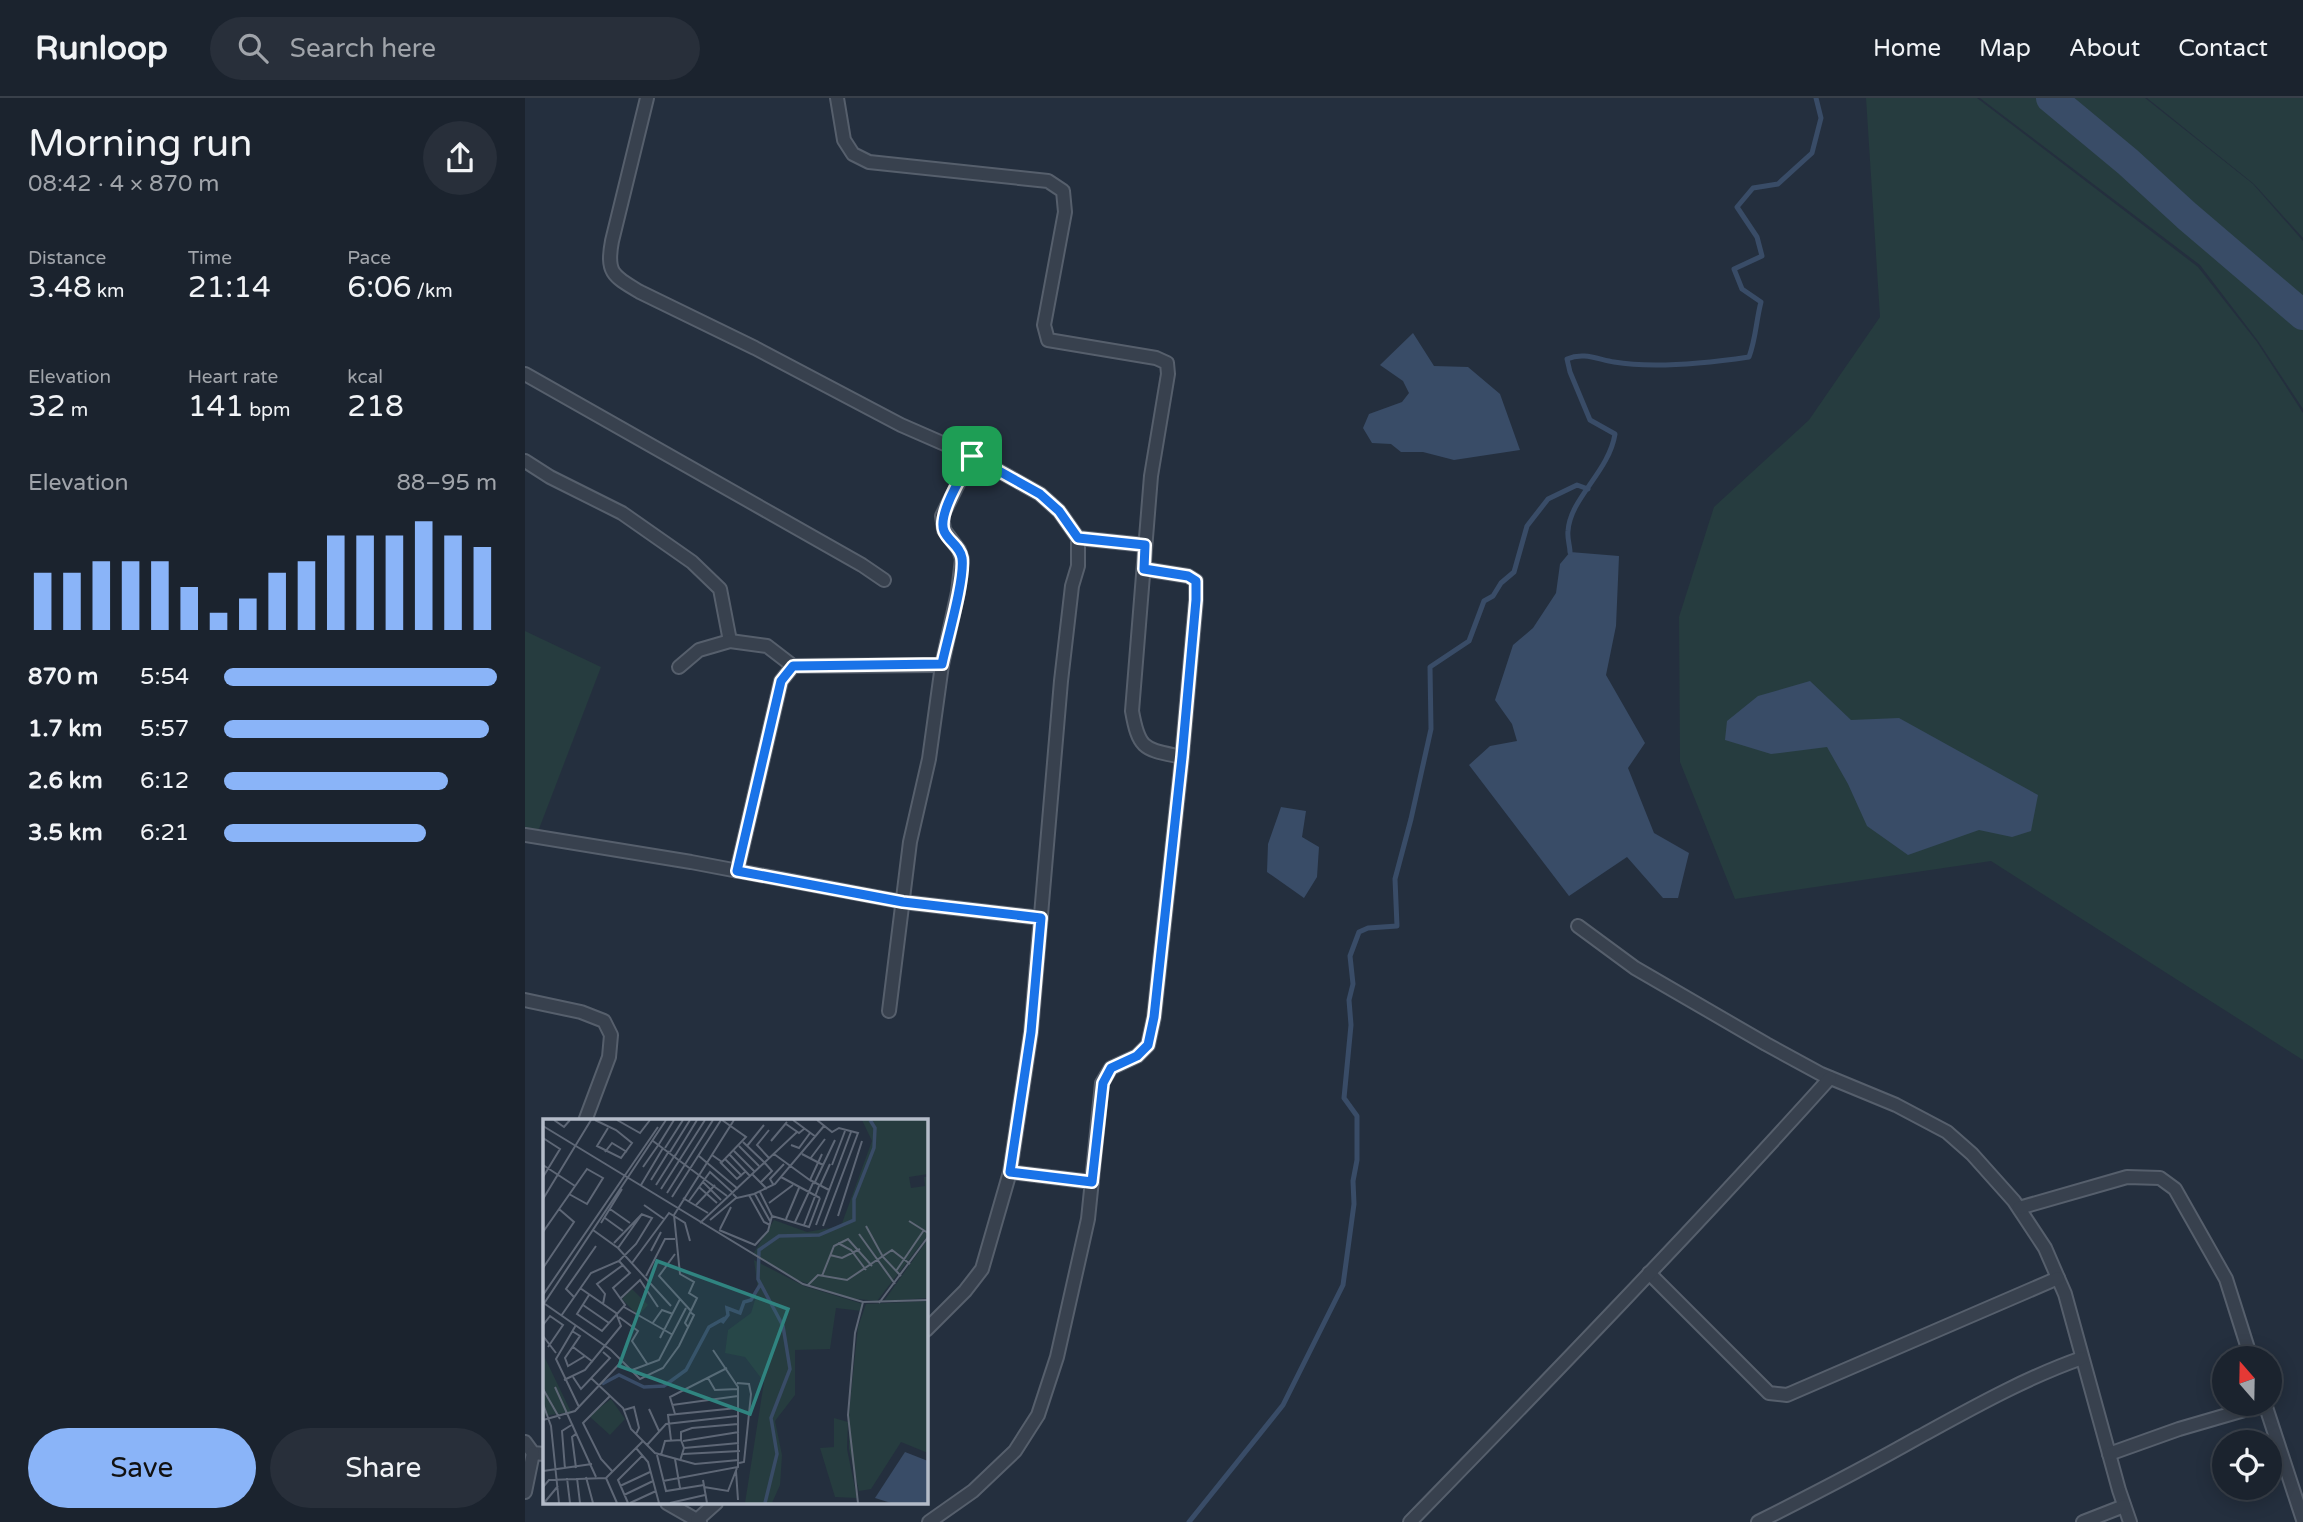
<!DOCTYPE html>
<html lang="en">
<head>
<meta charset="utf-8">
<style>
  :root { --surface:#1b232e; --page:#282f3a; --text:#f1f3f6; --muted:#a0a4aa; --line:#39404a; --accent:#8ab4f8 }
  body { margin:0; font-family:"Varela Round",sans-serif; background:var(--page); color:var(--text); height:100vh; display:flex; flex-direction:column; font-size:26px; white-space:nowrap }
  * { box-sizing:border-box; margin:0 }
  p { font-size:23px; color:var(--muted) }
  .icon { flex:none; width:38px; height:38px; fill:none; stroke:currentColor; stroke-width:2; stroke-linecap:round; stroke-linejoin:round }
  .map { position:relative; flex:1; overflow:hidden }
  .sheet { display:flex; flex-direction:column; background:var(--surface); width:525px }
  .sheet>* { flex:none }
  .needle { width:46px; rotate:340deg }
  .fabs { position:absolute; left:1687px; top:1248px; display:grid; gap:14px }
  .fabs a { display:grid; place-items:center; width:70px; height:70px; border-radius:50%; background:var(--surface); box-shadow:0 4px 18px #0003,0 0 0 2px var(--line); font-size:35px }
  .pin { position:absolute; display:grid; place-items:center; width:60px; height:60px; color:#fff; margin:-30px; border-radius:14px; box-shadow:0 4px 10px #0006 }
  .round { display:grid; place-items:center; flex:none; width:74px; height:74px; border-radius:37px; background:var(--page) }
  .headline { display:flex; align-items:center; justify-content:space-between; height:119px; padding:0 28px }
  h1 { font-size:38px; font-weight:600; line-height:52px }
  .figures { display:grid; grid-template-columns:repeat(3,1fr); gap:10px; height:119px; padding:7px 28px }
  .figures div { display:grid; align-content:center }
  .figures b { font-size:30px; font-weight:600 }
  .figures small { font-size:19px; font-weight:400 }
  .figures p { font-size:19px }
  .chart { height:196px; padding:14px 28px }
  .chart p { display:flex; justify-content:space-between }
  .chart svg { width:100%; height:126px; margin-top:7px; stroke:var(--accent); stroke-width:6 }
  .action { display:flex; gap:14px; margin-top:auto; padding:14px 28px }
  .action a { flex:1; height:80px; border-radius:42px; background:var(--accent); color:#111; font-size:28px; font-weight:600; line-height:80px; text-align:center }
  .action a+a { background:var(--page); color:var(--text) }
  ul { padding:0 28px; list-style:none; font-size:23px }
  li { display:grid; grid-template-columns:112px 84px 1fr; align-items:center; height:52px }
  li i { height:18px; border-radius:9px; background:var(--accent) }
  header { display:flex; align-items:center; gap:42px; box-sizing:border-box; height:98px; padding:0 35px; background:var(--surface); border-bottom:2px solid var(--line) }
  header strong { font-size:33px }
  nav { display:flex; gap:38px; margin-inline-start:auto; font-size:24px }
  .search { width:490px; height:63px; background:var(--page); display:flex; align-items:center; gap:18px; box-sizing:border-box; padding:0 24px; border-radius:38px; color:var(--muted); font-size:26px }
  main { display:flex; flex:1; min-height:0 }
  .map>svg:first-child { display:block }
</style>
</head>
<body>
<header>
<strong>Runloop</strong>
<div class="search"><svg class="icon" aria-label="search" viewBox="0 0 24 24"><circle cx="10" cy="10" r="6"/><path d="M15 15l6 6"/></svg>Search here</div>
<nav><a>Home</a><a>Map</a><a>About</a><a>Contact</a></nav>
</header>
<main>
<section class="sheet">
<div class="headline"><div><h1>Morning run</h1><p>08:42 · 4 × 870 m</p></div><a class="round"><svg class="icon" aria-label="share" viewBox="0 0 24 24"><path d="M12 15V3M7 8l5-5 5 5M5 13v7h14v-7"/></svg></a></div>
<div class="figures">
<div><p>Distance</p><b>3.48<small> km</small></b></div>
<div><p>Time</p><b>21:14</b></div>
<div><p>Pace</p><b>6:06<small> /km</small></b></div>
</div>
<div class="figures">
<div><p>Elevation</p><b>32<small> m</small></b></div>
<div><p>Heart rate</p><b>141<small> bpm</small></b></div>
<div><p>kcal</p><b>218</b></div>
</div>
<div class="chart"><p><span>Elevation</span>88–95 m</p>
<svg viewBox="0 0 160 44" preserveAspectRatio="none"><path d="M5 44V24M15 44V24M25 44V20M35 44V20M45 44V20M55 44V29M65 44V38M75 44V33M85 44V24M95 44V20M105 44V11M115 44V11M125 44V11M135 44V6M145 44V11M155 44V15"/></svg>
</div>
<ul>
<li><b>870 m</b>5:54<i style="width:100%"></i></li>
<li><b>1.7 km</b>5:57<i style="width:97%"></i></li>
<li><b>2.6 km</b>6:12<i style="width:82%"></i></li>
<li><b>3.5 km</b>6:21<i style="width:74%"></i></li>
</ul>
<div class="action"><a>Save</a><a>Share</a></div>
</section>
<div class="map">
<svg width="1778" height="1424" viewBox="0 0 1778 1424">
  <rect width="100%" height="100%" fill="#242f3e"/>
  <!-- grass -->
  <g fill="#263c3f">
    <path d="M 1341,0 L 1452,0 L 1673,169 L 1732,244 L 1778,315 L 1778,962 L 1466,763 L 1210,801 L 1155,664 L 1154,519 L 1189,409 L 1284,322 L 1355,219 Z"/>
    <path d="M 1455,0 L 1620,0 L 1728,86 L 1778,143 L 1778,311 L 1733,243 L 1675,167 Z"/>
    <path d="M 1622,0 L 1778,0 L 1778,140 L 1729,86 Z"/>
    <path d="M 0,533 L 76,569 L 9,744 L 0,739 Z"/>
  </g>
  <!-- water -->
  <g fill="#394c67">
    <path d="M 888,235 L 909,268 L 943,269 L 975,296 L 995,352 L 929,362 L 898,354 L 876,354 L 866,346 L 847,345 L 838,330 L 844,316 L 877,304 L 884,295 L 878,283 L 855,267 Z"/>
    <path d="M 1045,454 L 1094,458 L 1091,528 L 1081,577 L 1120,645 L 1103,670 L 1129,735 L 1164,755 L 1153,800 L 1138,800 L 1102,759 L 1044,798 L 944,667 L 965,648 L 992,643 L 987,626 L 970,602 L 988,547 L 1008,530 L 1031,495 L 1035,466 Z"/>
    <path d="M 1285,583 L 1326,622 L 1374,620 L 1513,697 L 1506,733 L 1487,739 L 1454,732 L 1383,757 L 1342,728 L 1323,686 L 1302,649 L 1246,656 L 1200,642 L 1202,623 L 1233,598 Z"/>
    <path d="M 756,709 L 781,713 L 777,739 L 794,749 L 792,779 L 779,800 L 742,774 L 743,746 Z"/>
  </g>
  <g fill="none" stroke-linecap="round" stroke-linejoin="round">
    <!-- stream -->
    <g stroke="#394c67" stroke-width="5">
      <path d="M 1045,454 C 1045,448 1042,440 1043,433 C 1045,400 1084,374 1090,336 L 1065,322 L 1045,274 L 1042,261 C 1058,254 1072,261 1089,264 C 1130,271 1183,265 1224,259 C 1231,240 1231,223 1236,204 L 1217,191 L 1209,171 L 1237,158 L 1232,139 L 1212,109 L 1228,90 L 1253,86 L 1287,55 L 1296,20 L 1291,0"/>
      <path d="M 664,1424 L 758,1307 L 818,1187 L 829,1106 L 828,1083 L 832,1062 L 832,1018 L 819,1000 L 826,927 L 824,902 L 828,886 L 825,858 L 834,834 L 843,830 L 872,828 L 870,781 L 886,721 L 906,631 L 905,569 L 944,543 L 959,503 L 968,498 L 976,485 L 989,474 L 1002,428 L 1023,401 L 1052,387 L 1063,391"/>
    </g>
    <!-- river -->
    <path stroke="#394c67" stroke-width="30" d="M 1526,0 L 1603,64 L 1662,118 L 1778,217"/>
    <defs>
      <g id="street">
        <path d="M 122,0 L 87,143 C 81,175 88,178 115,194 L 230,250 L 376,327 L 447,358 L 515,396 L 534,413 L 553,440 L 553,468 L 547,488 L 536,583 L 506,934 L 485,1074 L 457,1171 L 440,1193 L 401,1232"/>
        <path d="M 312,0 L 319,42 L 328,56 L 344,64 L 523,83 L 538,93 L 540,114 L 519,227 L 523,242 L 631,260 L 642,265 L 643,276 L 626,378 L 607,613 C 614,653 620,651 657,659"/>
        <path d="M 0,276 L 337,467 L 359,482"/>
        <path d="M 0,363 L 25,379 L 97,415 L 167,464 L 195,491 L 205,543"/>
        <path d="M 553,440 L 620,447"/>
        <path d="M 154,569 L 174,552 L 205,543 L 242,548 L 268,568"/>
        <path d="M 0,737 L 166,764 L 378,804 L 516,820"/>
        <path d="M 212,773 L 256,583 L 268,568 L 417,567"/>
        <path d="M 1053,828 L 1110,870 L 1241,946 L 1296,976 L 1371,1007 L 1422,1034 L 1447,1056 L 1489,1103 L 1520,1150 L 1540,1196 L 1594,1392 L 1605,1424"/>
        <path d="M 0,902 L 56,914 L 79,923 L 86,937 L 84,959 L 60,1023"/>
        <path d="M 364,913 L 385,744 L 404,661 L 417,567 L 433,494 L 437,461 L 434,452 L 419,432 L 417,418 L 447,358"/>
        <path d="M 485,1074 L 567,1084"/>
        <path d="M 1494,1110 L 1602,1079 L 1635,1080 L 1650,1091 L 1701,1181 L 1726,1260"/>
        <path d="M 1124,1175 L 1244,1295 L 1262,1297 L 1533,1180"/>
        <path d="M 1740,1306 L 1778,1422"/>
        <path d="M 0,1344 L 8,1355 L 19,1356"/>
        <path d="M 1584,1356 L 1654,1331 L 1740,1306"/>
        <path d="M 0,1394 L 8,1355"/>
        <path d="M 142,1405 L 175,1424"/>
        <path d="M 172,1422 L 191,1405"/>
        <path d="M 404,1424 L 448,1393 L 490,1353 L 513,1317 L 532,1259 L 563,1121 L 577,985 L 586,970 L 612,958 L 623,947 L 629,919 L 657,659 L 671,502 L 671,483 L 663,478 L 619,471"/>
        <path d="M 885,1424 C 1027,1278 1169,1131 1305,980"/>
        <path d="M 1233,1424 C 1287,1397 1341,1369 1394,1339 C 1447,1310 1500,1280 1557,1260"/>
        <path d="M 1558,1424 L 1599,1408"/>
      </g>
    </defs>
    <!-- street casing -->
    <use href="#street" stroke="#565f6c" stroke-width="16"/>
    <!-- street -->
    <use href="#street" stroke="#38414e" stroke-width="12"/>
  </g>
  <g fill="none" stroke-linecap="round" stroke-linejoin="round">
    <defs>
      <path id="route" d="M 447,358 L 515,396 L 534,413 L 553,440 L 620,447 L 619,471 L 663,478 L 671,483 L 671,502 L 657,659 L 629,919 L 623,947 L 612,958 L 586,970 L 578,985 L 567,1084 L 485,1074 L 506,934 L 516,820 L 378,804 L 212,773 L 256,583 L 268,568 L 417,566 C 422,542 440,481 437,460 C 435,448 423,443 419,433 C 412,416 439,375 447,358 Z"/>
    </defs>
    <!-- route casing -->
    <use href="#route" stroke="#fff" stroke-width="14"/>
    <!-- route -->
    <use href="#route" stroke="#1a73e8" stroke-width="9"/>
  </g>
  <!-- overview -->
  <g transform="translate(18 1021)">
    <rect width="385" height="385" fill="#242f3e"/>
    <path d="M 319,1 L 385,1 L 385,55 L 366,58 L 368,69 L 382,67 L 381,58 L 385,58 L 385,116 L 334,182 L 306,179 L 254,161 L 210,135 L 231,101 L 264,113 L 298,107 L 329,22 ZM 385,120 L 385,179 L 341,182 ZM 211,141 L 261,167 L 320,185 L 319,192 L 293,189 L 287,230 L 252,231 L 252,276 L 232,302 L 239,336 L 237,366 L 229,384 L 202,384 L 221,263 L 202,238 L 182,234 L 185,211 L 208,194 L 215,171 ZM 89,170 L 105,186 L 95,197 L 79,180 ZM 385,182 L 385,334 L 358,323 L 328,370 L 316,372 L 306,330 L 306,293 L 315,208 L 323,185 ZM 0,235 L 28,293 L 0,297 ZM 68,280 L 82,300 L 67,316 L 46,297 ZM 291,299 L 305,303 L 304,330 L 314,379 L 292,378 L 277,329 L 291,328 Z" fill="#263c3f"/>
    <path d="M 362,333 L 385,342 L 385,384 L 348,384 L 332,379 Z" fill="#394c67"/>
    <path fill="none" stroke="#394c67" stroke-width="3.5" d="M 179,204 L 185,196 L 184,189 L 197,194 L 201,183 L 208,181 L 217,166M 59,265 L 76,256 L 101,268 L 121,267 L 143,251 L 166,208 L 182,199M 222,384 L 234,335 L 228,299 L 247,250 L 240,207 L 215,160 L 216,131 L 236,117 L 276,116 L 311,101 L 311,80 L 331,29 L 332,9 L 327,1"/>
    <path fill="none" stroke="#5e6776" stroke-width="2" d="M 11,1 L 21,8 L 27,1M 52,1 L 73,11 L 89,24 L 78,39 L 54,27 L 65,9M 74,1 L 97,14 L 107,1M 250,1 L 273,18M 274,1 L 289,13 L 296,9 L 315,14 L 280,107M 243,5 L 256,14 L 261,10M 0,7 L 260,165 L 320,183 L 385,181M 226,11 L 214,26 L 226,39M 0,19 L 17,30 L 0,58M 110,22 L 184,77M 228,22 L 244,3M 200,23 L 221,43M 116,25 L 131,1M 248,26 L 256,29 L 267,14M 196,27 L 216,47M 204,27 L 221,6M 122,29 L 140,1M 191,32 L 211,52M 62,33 L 69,24 L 84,33M 127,33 L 147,1M 231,35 L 268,62M 259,35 L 280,46M 279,35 L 267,61 L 286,71M 169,36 L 179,43 L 203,18 L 179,1M 187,36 L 207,57M 132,37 L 154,1M 156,37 L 195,70M 182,40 L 199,57M 267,40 L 282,20M 177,43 L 194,60 L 203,52M 0,46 L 32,67M 289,46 L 302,12M 100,48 L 116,25M 209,55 L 224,70M 238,58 L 277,79M 108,61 L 126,32M 160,63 L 178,81M 218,63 L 229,52 L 221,43M 230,65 L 227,60 L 241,45M 271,65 L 292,21M 98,66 L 120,29M 113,66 L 132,36M 277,67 L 287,45M 156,68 L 174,84M 118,70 L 162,1M 217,73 L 229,97 L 266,108 L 277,79M 124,74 L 170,1M 190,75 L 194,79 L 211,75 L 232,65 L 281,7M 212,75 L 227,102M 206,76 L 221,103 L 227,106M 129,78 L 178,1M 140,79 L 165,94M 0,80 L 48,1M 146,82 L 167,53 L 190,74M 226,84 L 250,66M 101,86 L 121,100M 153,86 L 172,66M 67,90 L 87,104M 295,97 L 319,22M 62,99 L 80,112M 243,100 L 256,69M 167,101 L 193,79M 366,102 L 385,114M 252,103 L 270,64M 58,104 L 79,70M 157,104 L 254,13M 261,106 L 276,67M 273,106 L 308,13M 323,107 L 340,138 L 358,157M 177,110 L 188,88M 50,111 L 75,129 L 128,187M 176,111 L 212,126 L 225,112 L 229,97M 0,113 L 44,50 L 60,59 L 44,85 L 26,75M 316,115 L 352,165M 71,124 L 99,95 L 75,129M 295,124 L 308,131 L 323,151M 108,132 L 118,113M 132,135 L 116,157 L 148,192M 287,136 L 299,139 L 317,130M 89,144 L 126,94 L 142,104 L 147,122M 0,149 L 31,103 L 16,90M 353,152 L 381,111M 103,157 L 122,120 L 132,120M 279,157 L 291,127 L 305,120 L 329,147M 264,167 L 275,156 L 304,161 L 349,131 L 367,145M 0,176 L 115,8M 46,176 L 34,195 L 59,212 L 82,186 L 70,169 L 87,154 L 76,142M 31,178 L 23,170 L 53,127M 78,179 L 97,161 L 115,188M 336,184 L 385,118M 2,185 L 68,231 L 97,260 L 120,249 L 136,227 L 151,196 L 147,193M 60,185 L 62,175 L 54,165 L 80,146M 0,186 L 123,1M 40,186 L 66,204M 81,188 L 130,216M 18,197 L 48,154 L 76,142 L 93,125 L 109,99 L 98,95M 76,198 L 95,212 L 89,222 L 105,246M 109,205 L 119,191 L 130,195M 0,206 L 7,197 L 20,206 L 5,228M 33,206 L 13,240 L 36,288M 145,208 L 142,204 L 154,179 L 146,174 L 151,163 L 137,155 L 131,96 L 191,1M 29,212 L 37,217 L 22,239 L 25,247 L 42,237M 0,217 L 13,234M 117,219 L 137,180M 30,228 L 50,243M 89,251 L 116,241 L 143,189M 30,258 L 38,270 L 67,239 L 60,233M 48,259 L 80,289 L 88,310 L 112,334 L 152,345 L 196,341M 165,259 L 172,271 L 195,270M 21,261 L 42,251 L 78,207 L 73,194 L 37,169M 194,264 L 206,265 L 208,275 L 201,343 L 196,344M 12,268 L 53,358M 0,270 L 17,300M 67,277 L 40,304 L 58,340 L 69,352M 0,285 L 8,307 L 16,384M 129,286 L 195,277M 106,290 L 116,312M 81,291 L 91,288 L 96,309 L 93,315M 132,295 L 127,278 L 184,249M 0,301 L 32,292 L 79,242M 128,321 L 125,296 L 194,289M 138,321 L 138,313 L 149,309 L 195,305M 140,322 L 196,313M 104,326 L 123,305 L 194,297M 93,329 L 105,343 L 116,384M 141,329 L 196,324M 140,335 L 197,332M 114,336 L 123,372 L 161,366M 118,336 L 122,322 L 138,321 L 141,329 L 137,342M 132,340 L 137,369M 33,349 L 29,318 L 34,314M 22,350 L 19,312 L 30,305M 0,352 L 49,345M 193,352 L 195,381M 43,358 L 50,384M 24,359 L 27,384M 34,359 L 37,384M 63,359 L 100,322M 63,359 L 74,384M 160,361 L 164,384M 120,362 L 195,348 L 195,268 L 170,231M 77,367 L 107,353M 0,368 L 6,361 L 63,359M 161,368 L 185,372 L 194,349M 81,376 L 110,362M 1,384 L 15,367M 85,384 L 75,361 L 100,336M 87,384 L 113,372M 127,384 L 162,376M 315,384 L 305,296 L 312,214 L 320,183"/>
    <path fill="#308480" fill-opacity="0.15" stroke="#308480" stroke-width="3.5" d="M 114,142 L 245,190 L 207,295 L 76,247 Z"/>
    <rect width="385" height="385" fill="none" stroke="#b4bcc9" stroke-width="3.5"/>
  </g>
</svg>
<div class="fabs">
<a><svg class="needle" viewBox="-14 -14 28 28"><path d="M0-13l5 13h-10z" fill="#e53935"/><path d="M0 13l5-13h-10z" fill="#a0a4aa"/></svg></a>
<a><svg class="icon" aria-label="locate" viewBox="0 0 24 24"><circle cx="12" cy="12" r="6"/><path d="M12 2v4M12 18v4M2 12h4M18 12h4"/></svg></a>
</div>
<div class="pin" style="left:447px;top:358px;background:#1e9e55"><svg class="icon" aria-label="arrive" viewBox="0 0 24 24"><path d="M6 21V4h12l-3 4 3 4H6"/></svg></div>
</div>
</main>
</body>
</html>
